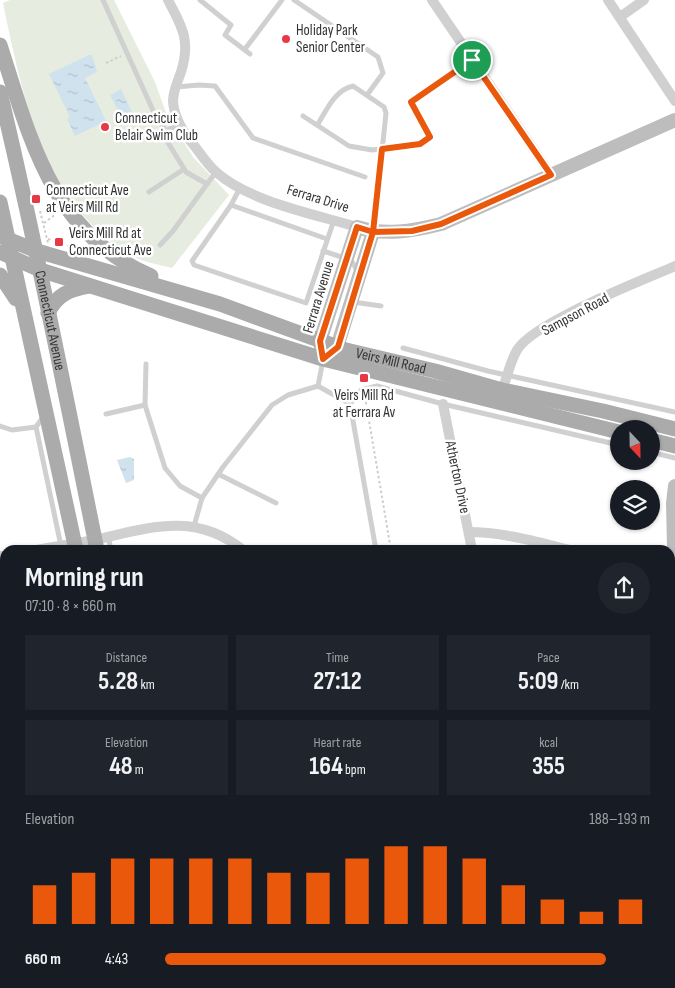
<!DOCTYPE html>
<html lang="en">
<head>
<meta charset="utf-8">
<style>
  :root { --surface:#171b24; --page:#20242c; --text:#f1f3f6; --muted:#9ea1a6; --accent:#ea580c }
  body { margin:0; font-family:"Sofia Sans Condensed",sans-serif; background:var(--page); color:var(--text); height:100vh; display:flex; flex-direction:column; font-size:19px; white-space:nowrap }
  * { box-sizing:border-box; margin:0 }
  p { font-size:16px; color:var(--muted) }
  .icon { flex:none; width:28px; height:28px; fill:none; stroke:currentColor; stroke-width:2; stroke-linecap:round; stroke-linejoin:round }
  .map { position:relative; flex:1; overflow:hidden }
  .side { position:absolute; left:0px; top:545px; width:675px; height:444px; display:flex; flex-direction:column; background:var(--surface); border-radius:15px 15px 0 0; box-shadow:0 1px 4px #0004 }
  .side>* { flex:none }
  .needle { width:32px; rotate:158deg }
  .controls { position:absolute; left:610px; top:420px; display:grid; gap:10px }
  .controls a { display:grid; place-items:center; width:50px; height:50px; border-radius:50%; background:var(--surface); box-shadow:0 1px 4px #0004; font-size:25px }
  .pin { position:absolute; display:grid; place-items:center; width:42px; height:42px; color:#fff; margin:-21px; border:2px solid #fff; border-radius:50%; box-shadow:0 1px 5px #0007 }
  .round { display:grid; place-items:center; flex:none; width:52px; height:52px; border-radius:26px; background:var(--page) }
  .summary { display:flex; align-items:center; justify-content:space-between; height:85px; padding:0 25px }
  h1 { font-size:28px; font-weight:700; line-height:38px }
  .stats { display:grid; grid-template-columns:repeat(3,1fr); gap:8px; height:85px; padding:5px 25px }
  .stats div { display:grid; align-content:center; border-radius:0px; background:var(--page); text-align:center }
  .stats b { font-size:25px; font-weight:700 }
  .stats small { font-size:14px; font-weight:400 }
  .stats p { font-size:14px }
  .chart { height:140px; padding:10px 25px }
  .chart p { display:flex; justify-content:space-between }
  .chart svg { width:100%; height:90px; margin-top:5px; stroke:var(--accent); stroke-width:6 }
  ul { padding:0 25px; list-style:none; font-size:16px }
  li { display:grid; grid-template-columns:80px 60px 1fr; align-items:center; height:38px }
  li i { height:12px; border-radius:6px; background:var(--accent) }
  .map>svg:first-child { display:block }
</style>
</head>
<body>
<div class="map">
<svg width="675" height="988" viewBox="0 0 675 988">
  <defs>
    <pattern id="water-ripples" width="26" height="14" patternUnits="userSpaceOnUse" patternTransform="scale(1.25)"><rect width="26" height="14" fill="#cfe2ee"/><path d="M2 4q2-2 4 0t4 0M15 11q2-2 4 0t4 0" fill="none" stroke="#b2c2cd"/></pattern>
  </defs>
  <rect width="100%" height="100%" fill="#fff"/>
  <!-- park -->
  <path fill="#e6ecdf" d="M 10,0 L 114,0 L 155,82 L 166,113 L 193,157 L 229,195 L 172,268 C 161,265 149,263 139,259 C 129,255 119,247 110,241 C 40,186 20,85 3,3 Z"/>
  <!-- water -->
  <g fill="url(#water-ripples)">
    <path d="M 89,55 L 92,55 L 97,72 L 85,78 L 106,121 L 75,136 L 67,119 L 70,117 L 49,74 Z"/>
    <path d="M 121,89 L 132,112 L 121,117 L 110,95 Z"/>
    <path d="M 130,457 L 134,459 L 134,480 L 126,483 L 117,460 Z"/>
  </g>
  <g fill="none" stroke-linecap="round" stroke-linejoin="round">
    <!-- path -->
    <g stroke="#cdcdcd" stroke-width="2" stroke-dasharray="2.5 2.5" stroke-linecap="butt">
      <path d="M 106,63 L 121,56"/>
      <path d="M 40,211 L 48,243"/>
      <path d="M 44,223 L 56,214"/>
      <path d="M 48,239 L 93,254"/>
      <path d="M 365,397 L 391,550"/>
    </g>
    <!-- lane -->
    <g stroke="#d0d0d0" stroke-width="5">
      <path d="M 103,0 L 156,117 L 166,131"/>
      <path d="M 200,0 L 231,25 L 225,35 L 250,54"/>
      <path d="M 294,0 L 378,57 L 383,73 L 367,95"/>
      <path d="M 245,49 L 282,0"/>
      <path d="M 176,87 L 199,85 L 215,86 L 253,138 L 365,177"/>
      <path d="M 303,116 L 349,146 L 372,150 L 420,144 L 430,137 L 411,102 L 472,60"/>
      <path d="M 179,124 L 166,131 L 164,136 L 186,172 L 207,184 L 216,172"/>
      <path d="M 318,124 C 327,109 335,90 353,86 L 384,107 L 386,113 L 374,229"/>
      <path d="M 240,188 L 231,205 L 192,261 L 194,265 L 306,303 L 334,220"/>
      <path d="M 149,192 L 184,169"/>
      <path d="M 231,205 L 327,239"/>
      <path d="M 160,245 L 173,231 L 207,184"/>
      <path d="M 323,251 L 351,260 L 358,272"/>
      <path d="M 353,302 L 381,306"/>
      <path d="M 403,348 L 488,371 L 675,412"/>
      <path d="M 323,360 L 318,386 L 350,404 L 376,550"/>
      <path d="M 146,364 L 145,405 L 165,468 L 180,486 L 202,498"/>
      <path d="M 350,404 L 361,390 L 377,386 L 443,404 L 619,445"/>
      <path d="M 106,414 L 145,405"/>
      <path d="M 43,417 L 36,427 L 61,546"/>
      <path d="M 0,426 L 12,430 L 36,427"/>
      <path d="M 651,452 L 675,458"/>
      <path d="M 218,474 L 276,503"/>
      <path d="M 194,526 L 202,498 L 223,467 L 272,405 L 288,395 L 318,386"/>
      <path d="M 108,536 L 111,550"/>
      <path d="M 154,984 L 155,988"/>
      <path d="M 204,984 L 205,988"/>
    </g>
    <!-- street -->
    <g stroke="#d0d0d0" stroke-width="10">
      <path d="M 168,0 C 182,26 191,41 181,72 C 178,81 173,91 173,101 C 174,119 185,135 196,148 C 202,156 208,165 216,172 C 250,202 314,214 357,227"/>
      <path d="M 432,0 L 551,175"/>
      <path d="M 608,0 L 675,101"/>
      <path d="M 620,17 L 644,0"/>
      <path d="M 502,390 C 507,378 510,362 517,350 C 534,322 641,281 675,266"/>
      <path d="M 443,404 L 472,550"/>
      <path d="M 469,532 C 503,532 537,542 570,550"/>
      <path d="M 37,550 C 56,546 75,544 94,540 C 149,528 194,511 243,550"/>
      <path d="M 0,556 L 5,556"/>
      <path d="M 0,689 L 5,692"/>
      <path d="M 0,794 L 5,780"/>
      <path d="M 0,944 L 4,961 L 3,988"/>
      <path d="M 551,988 L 551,984"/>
    </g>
    <!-- secondary -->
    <g stroke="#bdbdbd" stroke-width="14">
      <path d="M 373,232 L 337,347 L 323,359 L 320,341 L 357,227 C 385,236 413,231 441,224 L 675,120"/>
      <path d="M 675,486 L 673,503 L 675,592"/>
      <path d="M 670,971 L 675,910"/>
      <path d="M 669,988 L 669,984"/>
    </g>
    <!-- primary -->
    <g stroke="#ababab" stroke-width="15">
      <path d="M 0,45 C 30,138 52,234 151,276"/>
      <path id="s1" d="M 0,92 C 36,244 66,397 97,550"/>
      <path d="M 0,202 L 76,550"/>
      <path id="s2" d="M 0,236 L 37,251 L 220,304 L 346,350 L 435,371 L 502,390 L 603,411 L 675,429"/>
      <path d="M 0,252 L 40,270 L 323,359 L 619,432"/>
      <path d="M 0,275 L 16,299"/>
      <path d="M 48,313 C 57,294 69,290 90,286"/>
      <path d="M 651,440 L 675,446"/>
      <path d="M 670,908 L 675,906"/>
      <path d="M 670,928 L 675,927"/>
      <path d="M 168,984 L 169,988"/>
      <path d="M 189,984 L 190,988"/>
      <path d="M 452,988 L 462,984"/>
      <path d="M 491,988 L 499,984"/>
    </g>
  </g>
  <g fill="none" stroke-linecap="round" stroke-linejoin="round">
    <defs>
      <path id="route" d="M 472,60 L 411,102 L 430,137 L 420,144 L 382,149 L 373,232 L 357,227 L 320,341 L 323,359 L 338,347 L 373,232 L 412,231 L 441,224 L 551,175 L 472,60"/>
    </defs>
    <!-- route casing -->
    <use href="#route" stroke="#fff" stroke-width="10"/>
    <!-- route -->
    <use href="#route" stroke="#ea580c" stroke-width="6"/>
  </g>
  <!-- markers -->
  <g fill="#e63946" stroke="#fff" stroke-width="2">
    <circle cx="286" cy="39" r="5"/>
    <circle cx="105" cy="127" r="5"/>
    <rect x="31" y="194" width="10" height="10" rx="2.5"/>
    <rect x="54" y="237" width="10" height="10" rx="2.5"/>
    <rect x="359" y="373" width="10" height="10" rx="2.5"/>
  </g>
  <g text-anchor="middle" stroke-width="5" stroke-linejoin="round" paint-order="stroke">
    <!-- poi labels -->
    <g font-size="15" fill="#333" stroke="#fff" text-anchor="start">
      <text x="296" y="35">Holiday Park<tspan x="296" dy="17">Senior Center</tspan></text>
      <text x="115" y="123">Connecticut<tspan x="115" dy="17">Belair Swim Club</tspan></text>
      <text x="46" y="195">Connecticut Ave<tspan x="46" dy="17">at Veirs Mill Rd</tspan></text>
      <text x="69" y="238">Veirs Mill Rd at<tspan x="69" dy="17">Connecticut Ave</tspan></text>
      <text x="364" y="400" text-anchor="middle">Veirs Mill Rd<tspan x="364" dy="17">at Ferrara Av</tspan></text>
    </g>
    <!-- street labels -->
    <g font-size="15" fill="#333" stroke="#fff">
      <text transform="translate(318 198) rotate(17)" y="5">Ferrara Drive</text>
      <text transform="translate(318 297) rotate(-73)" y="5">Ferrara Avenue</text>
      <text transform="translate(575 314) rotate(-28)" y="5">Sampson Road</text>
      <text dy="5" stroke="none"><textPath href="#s1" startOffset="234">Connecticut Avenue</textPath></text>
      <text dy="5" stroke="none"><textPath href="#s2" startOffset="411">Veirs Mill Road</textPath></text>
      <text transform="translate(458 477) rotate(78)" y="5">Atherton Drive</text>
    </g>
  </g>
</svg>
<div class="controls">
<a><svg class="needle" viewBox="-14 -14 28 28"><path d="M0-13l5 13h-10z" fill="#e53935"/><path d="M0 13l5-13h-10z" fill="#9ea1a6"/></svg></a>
<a><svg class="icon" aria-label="layers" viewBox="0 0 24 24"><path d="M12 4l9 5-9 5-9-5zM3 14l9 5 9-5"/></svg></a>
</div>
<div class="pin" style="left:472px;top:60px;background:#1e9e55"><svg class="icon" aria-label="arrive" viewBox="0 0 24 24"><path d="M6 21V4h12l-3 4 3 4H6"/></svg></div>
<section class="side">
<div class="summary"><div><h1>Morning run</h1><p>07:10 · 8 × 660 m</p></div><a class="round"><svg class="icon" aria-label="share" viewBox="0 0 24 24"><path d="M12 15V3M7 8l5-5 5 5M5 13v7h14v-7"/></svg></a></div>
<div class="stats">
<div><p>Distance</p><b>5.28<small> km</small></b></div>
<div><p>Time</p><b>27:12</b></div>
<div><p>Pace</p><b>5:09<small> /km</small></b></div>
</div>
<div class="stats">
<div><p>Elevation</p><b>48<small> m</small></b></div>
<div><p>Heart rate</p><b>164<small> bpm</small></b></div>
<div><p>kcal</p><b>355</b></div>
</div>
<div class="chart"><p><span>Elevation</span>188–193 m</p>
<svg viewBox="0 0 160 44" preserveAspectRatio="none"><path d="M5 44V25M15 44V19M25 44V12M35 44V12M45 44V12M55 44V12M65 44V19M75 44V19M85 44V12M95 44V6M105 44V6M115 44V12M125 44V25M135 44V32M145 44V38M155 44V32"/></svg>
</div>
<ul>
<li><b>660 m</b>4:43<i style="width:91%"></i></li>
</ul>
</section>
</div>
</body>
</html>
